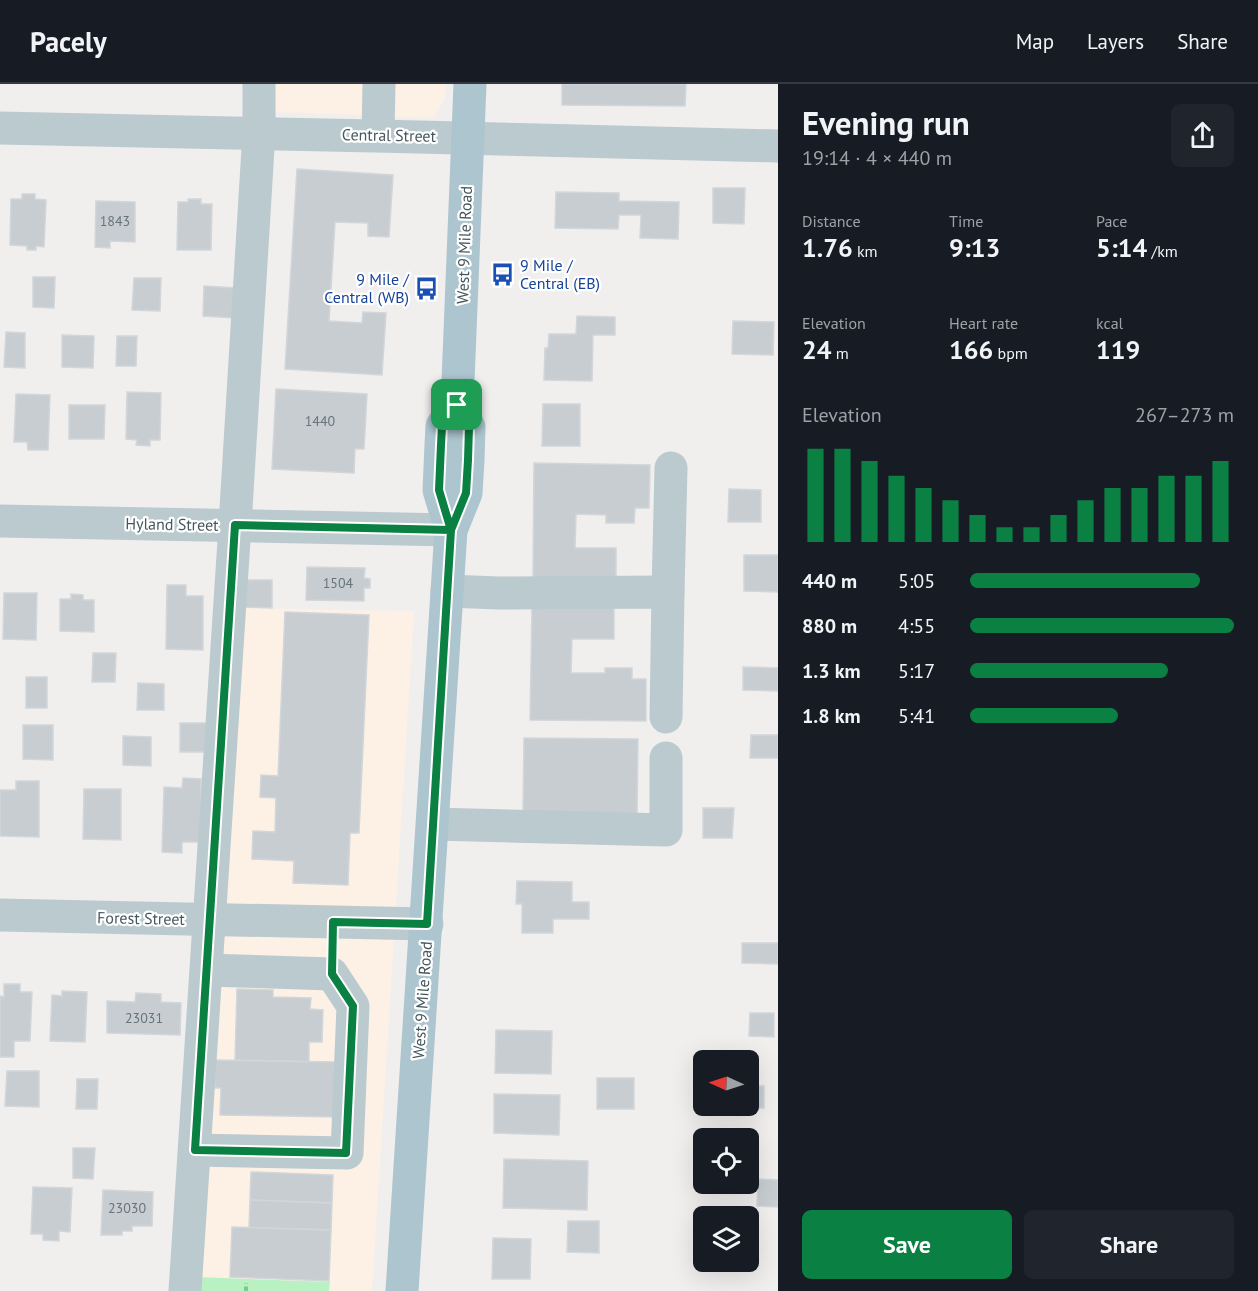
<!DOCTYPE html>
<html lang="en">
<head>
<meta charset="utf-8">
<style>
  :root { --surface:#171b24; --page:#20242c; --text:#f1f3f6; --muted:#9ea1a6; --line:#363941; --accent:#0b8043 }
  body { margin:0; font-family:"PT Sans",sans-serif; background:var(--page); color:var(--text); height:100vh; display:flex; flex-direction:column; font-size:22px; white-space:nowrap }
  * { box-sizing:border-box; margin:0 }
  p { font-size:20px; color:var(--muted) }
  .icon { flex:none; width:33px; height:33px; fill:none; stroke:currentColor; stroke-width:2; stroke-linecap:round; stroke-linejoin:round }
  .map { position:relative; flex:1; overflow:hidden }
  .panel { display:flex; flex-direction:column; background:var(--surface); width:480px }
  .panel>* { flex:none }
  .needle { width:39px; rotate:273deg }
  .fabs { position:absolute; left:693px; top:966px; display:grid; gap:12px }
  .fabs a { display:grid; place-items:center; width:66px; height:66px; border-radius:9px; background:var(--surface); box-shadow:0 6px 24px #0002; font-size:30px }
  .pin { position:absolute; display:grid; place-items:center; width:51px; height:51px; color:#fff; margin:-26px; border-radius:12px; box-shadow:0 3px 9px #0006 }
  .round { display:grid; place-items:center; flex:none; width:63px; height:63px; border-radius:9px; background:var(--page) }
  .headline { display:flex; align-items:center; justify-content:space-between; height:102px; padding:0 24px }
  h1 { font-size:33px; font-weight:700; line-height:45px }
  .figures { display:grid; grid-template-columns:repeat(3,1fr); gap:9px; height:102px; padding:6px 24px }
  .figures div { display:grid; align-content:center }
  .figures b { font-size:26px; font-weight:700 }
  .figures small { font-size:16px; font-weight:400 }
  .figures p { font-size:16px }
  .chart { height:168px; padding:12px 24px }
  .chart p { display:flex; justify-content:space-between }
  .chart svg { width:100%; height:108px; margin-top:6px; stroke:var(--accent); stroke-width:6 }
  .primary-button { display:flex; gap:12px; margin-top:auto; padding:12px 24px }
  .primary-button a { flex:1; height:69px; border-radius:9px; background:var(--accent); color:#fff; font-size:24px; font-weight:700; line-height:69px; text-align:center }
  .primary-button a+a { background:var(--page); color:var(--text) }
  ul { padding:0 24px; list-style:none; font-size:20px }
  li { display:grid; grid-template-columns:96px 72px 1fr; align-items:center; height:45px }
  li i { height:15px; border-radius:8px; background:var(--accent) }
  header { display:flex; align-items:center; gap:36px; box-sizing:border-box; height:84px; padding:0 30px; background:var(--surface); border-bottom:2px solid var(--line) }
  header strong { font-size:28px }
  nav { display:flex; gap:33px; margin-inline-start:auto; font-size:21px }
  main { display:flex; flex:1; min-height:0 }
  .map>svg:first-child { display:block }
</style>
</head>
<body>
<header>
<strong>Pacely</strong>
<nav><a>Map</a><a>Layers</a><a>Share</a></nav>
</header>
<main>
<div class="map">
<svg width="778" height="1207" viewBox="0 0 778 1207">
  <rect width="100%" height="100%" fill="#f1eeee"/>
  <!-- commercial -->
  <g fill="#fdf1e6">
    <path d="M 246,0 L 445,0 L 445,13 L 434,34 L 245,27 Z"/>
    <path d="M 216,524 L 414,527 L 372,1207 L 174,1207 Z"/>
  </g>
  <!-- green -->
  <path fill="#b9f1c2" d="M 197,1193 L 330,1198 L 329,1207 L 196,1207 Z"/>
  <!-- building -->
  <g fill="#c7cdd1" stroke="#d1d6da" stroke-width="1.5">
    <path d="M 562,0 L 686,0 L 685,22 L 562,21 Z"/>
    <path d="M 297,85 L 393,91 L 389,153 L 368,152 L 368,139 L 335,138 L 329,237 L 362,239 L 363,228 L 386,229 L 382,291 L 285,285 Z"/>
    <path d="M 713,104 L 745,104 L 744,140 L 713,139 Z"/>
    <path d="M 556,108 L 619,109 L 619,117 L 679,118 L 678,155 L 640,154 L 641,131 L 619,131 L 618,145 L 555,144 Z"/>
    <path d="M 22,110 L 35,110 L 35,115 L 46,116 L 44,163 L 36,162 L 36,166 L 27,166 L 27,162 L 10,161 L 11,115 L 22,115 Z"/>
    <path d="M 188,115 L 201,115 L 201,120 L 212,120 L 211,166 L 177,166 L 178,118 L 188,118 Z"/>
    <path d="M 96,117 L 135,118 L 135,158 L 110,157 L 110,164 L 95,163 Z"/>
    <path d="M 33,193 L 55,193 L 54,224 L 33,223 Z"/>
    <path d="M 134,194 L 161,194 L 160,227 L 132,226 Z"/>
    <path d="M 204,202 L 236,204 L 235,234 L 203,232 Z"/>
    <path d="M 577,232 L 615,233 L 615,251 L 593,251 L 592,297 L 544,296 L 545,264 L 548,264 L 549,250 L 576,250 Z"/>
    <path d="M 733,237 L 774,238 L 773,271 L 732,270 Z"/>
    <path d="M 6,248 L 25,249 L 25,284 L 4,283 Z"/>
    <path d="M 62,251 L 94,252 L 93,284 L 62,283 Z"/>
    <path d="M 117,252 L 137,252 L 136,282 L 116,282 Z"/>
    <path d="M 276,305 L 367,310 L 364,365 L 355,365 L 354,389 L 272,385 Z"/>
    <path d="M 127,308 L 161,309 L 160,356 L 150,356 L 150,362 L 136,361 L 137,356 L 126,355 Z"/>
    <path d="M 16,310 L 50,311 L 48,366 L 28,366 L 27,358 L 14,358 Z"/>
    <path d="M 543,320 L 580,320 L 580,362 L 542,362 Z"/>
    <path d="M 69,321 L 105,321 L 104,355 L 69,355 Z"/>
    <path d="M 534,379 L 650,381 L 649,424 L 635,424 L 634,439 L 606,439 L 606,431 L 576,430 L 575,464 L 616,464 L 616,496 L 533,495 Z"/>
    <path d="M 729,405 L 761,406 L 761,438 L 728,438 Z"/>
    <path d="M 744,471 L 778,471 L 778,508 L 744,507 Z"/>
    <path d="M 307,483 L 365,484 L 364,494 L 370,495 L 370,504 L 364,504 L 364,517 L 306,516 Z"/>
    <path d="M 246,496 L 272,496 L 272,524 L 245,523 Z"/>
    <path d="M 167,501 L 186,501 L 186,512 L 203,512 L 203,566 L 166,565 Z"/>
    <path d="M 4,509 L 37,509 L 36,556 L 3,555 Z"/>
    <path d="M 71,510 L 83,511 L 83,516 L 94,516 L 94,548 L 60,547 L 60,515 L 71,515 Z"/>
    <path d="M 532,522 L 614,523 L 614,555 L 572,555 L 571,589 L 605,589 L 605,584 L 632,584 L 632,595 L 646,595 L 646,637 L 530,636 Z"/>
    <path d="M 285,528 L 369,531 L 359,749 L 350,749 L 348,801 L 293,799 L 294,777 L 252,775 L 253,747 L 275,748 L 276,714 L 260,713 L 261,691 L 278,692 Z"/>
    <path d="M 93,569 L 116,569 L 115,598 L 92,598 Z"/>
    <path d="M 743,583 L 778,584 L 778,607 L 743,606 Z"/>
    <rect x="26" y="593" width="21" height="31"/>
    <path d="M 138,599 L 164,600 L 164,626 L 137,626 Z"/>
    <path d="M 180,639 L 207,639 L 206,668 L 180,668 Z"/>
    <path d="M 23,641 L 53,641 L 53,676 L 23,675 Z"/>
    <path d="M 751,651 L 778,651 L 778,674 L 750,674 Z"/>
    <path d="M 123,652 L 151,653 L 151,682 L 123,681 Z"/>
    <path d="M 524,654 L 638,655 L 637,732 L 523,731 Z"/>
    <path d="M 183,694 L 201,695 L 200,758 L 182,758 L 182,769 L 162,768 L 164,703 L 182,704 Z"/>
    <path d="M 16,697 L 39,697 L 39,753 L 0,752 L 0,706 L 16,706 Z"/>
    <path d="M 84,705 L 121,705 L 121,756 L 83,755 Z"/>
    <path d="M 703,724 L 734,724 L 732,754 L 703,754 Z"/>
    <path d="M 517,797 L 572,798 L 572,818 L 589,818 L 589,835 L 553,835 L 553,849 L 522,849 L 522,820 L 516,820 Z"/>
    <path d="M 742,859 L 778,859 L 778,880 L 742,879 Z"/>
    <path d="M 4,900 L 20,900 L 20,908 L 32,908 L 30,957 L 14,957 L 14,973 L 0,973 L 0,912 L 4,913 Z"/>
    <path d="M 237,905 L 273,906 L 273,913 L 311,914 L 310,925 L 323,926 L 322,958 L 309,958 L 309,978 L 235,976 Z"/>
    <path d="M 62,907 L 87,908 L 85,958 L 50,957 L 52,911 L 62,912 Z"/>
    <path d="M 136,909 L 161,910 L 161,918 L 181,919 L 180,951 L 107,949 L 107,917 L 135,918 Z"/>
    <path d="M 750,929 L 774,929 L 774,953 L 749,952 Z"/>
    <path d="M 496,946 L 552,947 L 551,990 L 495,989 Z"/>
    <path d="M 215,976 L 338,978 L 337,1033 L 220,1031 L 221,1004 L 215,1004 Z"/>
    <path d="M 7,987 L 39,987 L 39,1023 L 5,1022 Z"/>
    <rect x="597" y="994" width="37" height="31"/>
    <path d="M 77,995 L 98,995 L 97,1025 L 76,1025 Z"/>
    <path d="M 748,1002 L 764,1002 L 764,1024 L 734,1024 L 734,1022 L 748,1022 Z"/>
    <path d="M 494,1010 L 560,1011 L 559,1051 L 494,1049 Z"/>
    <path d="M 73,1064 L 95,1064 L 93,1095 L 73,1094 Z"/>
    <path d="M 504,1075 L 588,1077 L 587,1126 L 503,1124 Z"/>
    <path d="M 251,1088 L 333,1091 L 332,1119 L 250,1116 Z"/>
    <path d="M 758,1095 L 778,1096 L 778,1123 L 757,1122 Z"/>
    <path d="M 33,1103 L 72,1104 L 70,1148 L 59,1147 L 59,1157 L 43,1156 L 43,1150 L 31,1150 Z"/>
    <path d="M 103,1106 L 153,1108 L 152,1142 L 132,1142 L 132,1147 L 122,1147 L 122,1151 L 101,1151 Z"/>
    <path d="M 250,1116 L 332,1119 L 331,1146 L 249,1144 Z"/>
    <path d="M 568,1137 L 599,1137 L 599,1169 L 567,1168 Z"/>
    <rect x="748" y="1142" width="6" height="20"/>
    <path d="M 232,1143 L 331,1146 L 329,1197 L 230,1193 Z"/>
    <path d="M 493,1154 L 531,1155 L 530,1195 L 492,1195 Z"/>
  </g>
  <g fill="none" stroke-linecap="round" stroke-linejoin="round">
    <!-- path -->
    <path stroke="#6fd18b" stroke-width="4" stroke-dasharray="4.5 3" stroke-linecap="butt" d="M 246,1207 L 246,1199"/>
    <!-- minor -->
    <g stroke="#bbcace" stroke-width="33">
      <path d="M 0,44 C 259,48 519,56 778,62"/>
      <path d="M 378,51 L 379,0"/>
      <path d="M 0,437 L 451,446"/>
      <path d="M 447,507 L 499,509 L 668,508 L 666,633"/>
      <path d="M 668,508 L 671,384"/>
      <path d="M 433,740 L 666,746 L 666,674"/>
      <path d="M 0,831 L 427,840"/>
      <path d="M 195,1066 L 347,1069 L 353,922 L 332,890 L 207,886"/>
      <path d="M 185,1207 L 235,441 L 259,48 L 259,0"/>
    </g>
    <!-- major -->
    <g stroke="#acc5cf" stroke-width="33">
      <path d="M 451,446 L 439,406 L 441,361 L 442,342 L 457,322"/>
      <path d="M 402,1207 L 451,446 L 466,409 L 468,376 L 469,343 L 457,322 L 470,0"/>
    </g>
  </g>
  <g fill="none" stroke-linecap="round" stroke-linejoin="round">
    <defs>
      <path id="route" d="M 457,321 L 469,343 L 468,376 L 466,409 L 451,446 L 235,441 L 195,1066 L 346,1069 L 353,922 L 332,890 L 333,838 L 427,840 L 451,446 L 439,406 L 441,361 L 442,342 L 457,321"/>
    </defs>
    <!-- route casing -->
    <use href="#route" stroke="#fff" stroke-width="12"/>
    <!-- route -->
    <use href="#route" stroke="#0b8043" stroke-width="8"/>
  </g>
  <!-- icons -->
  <defs>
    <symbol id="bus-bare" viewBox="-9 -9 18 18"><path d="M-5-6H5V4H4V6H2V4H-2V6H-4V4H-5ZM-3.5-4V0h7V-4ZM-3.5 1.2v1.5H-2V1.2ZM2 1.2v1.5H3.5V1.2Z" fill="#1a4fb4" stroke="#fff" stroke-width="2.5" paint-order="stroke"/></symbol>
  </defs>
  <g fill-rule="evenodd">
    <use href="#bus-bare" x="486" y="174" width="33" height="33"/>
    <use href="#bus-bare" x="410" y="188" width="33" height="33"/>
  </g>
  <g text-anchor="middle" stroke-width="4.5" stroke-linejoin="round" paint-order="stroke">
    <!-- number labels -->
    <g font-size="14" fill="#66747a">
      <text x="115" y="142">1843</text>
      <text x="320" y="342">1440</text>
      <text x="338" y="504">1504</text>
      <text x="144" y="939">23031</text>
      <text x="127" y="1129">23030</text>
    </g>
    <!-- street labels -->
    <g font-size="16" fill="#45575d" stroke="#fff">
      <text transform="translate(389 51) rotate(1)" y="6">Central Street</text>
      <text transform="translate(464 161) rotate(-88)" y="6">West 9 Mile Road</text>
      <text transform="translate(172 440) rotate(1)" y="6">Hyland Street</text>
      <text transform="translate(141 834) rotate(1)" y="6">Forest Street</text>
      <text transform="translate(422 916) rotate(-86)" y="6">West 9 Mile Road</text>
    </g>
    <!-- transit labels -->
    <g font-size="16" fill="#164399" stroke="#fff" text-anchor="start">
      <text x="520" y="187">9 Mile /<tspan x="520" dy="18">Central (EB)</tspan></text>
      <text x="409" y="201" text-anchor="end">9 Mile /<tspan x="409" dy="18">Central (WB)</tspan></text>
    </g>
  </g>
</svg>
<div class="fabs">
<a><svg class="needle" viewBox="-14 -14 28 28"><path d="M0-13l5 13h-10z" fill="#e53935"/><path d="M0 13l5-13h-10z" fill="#9ea1a6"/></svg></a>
<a><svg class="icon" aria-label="locate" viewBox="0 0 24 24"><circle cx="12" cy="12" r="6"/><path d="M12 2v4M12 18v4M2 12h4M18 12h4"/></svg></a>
<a><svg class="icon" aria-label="layers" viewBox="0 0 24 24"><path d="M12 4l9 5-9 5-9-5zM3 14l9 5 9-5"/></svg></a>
</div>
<div class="pin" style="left:457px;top:321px;background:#1e9e55"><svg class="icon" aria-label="arrive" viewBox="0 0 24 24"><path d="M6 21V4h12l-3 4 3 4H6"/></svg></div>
</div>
<section class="panel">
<div class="headline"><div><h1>Evening run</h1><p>19:14 · 4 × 440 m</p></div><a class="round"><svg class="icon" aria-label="share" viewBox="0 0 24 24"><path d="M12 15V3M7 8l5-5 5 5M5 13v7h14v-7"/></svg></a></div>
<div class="figures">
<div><p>Distance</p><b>1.76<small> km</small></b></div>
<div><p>Time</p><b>9:13</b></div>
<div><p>Pace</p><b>5:14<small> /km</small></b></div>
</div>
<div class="figures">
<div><p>Elevation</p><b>24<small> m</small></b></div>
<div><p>Heart rate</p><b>166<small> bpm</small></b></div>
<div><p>kcal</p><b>119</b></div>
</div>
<div class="chart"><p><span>Elevation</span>267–273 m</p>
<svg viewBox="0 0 160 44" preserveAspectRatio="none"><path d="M5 44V6M15 44V6M25 44V11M35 44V17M45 44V22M55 44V27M65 44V33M75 44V38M85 44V38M95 44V33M105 44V27M115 44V22M125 44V22M135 44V17M145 44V17M155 44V11"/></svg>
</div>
<ul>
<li><b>440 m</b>5:05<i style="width:87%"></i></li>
<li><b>880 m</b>4:55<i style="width:100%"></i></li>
<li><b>1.3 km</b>5:17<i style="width:75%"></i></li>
<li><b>1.8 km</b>5:41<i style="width:56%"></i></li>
</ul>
<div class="primary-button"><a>Save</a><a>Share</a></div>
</section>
</main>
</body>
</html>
